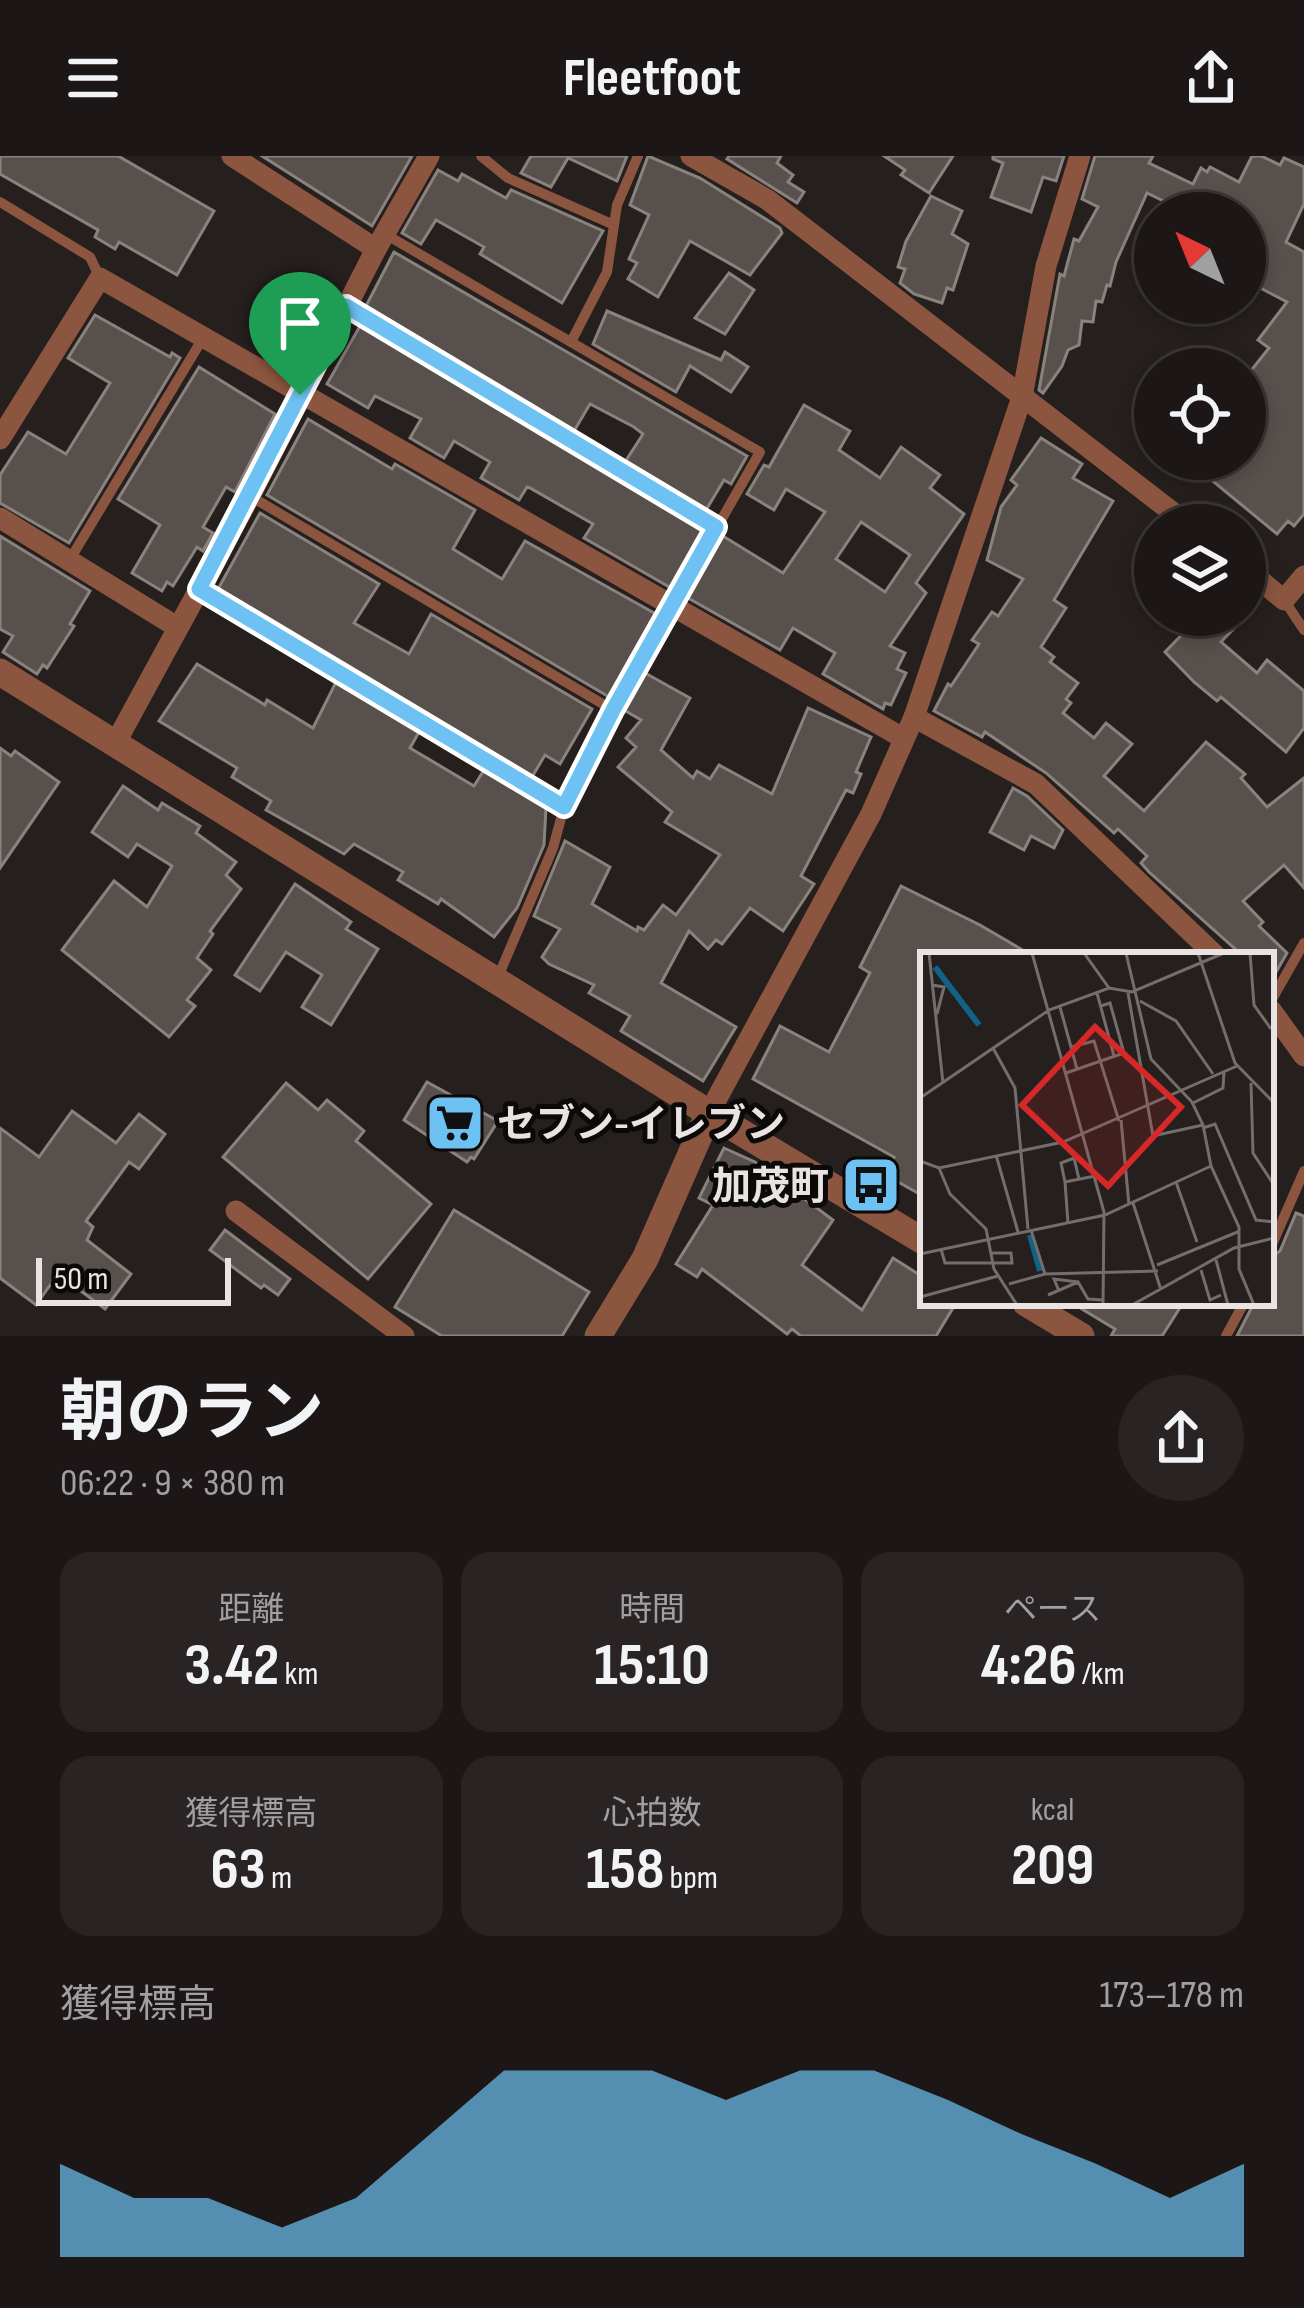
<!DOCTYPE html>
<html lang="ja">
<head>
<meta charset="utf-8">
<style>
  :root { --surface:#1c1716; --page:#292423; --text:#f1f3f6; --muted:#a09fa1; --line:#3a3635; --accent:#6dc2f3 }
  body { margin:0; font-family:"Sofia Sans Condensed","Noto Sans JP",sans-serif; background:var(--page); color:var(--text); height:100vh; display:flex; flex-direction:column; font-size:45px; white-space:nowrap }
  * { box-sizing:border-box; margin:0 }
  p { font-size:39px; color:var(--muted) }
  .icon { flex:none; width:66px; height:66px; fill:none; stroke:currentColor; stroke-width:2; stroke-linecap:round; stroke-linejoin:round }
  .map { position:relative; height:1180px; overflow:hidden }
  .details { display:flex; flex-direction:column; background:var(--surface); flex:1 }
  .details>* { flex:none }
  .needle { width:78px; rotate:317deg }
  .controls { position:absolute; left:1134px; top:36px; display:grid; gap:24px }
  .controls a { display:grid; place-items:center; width:132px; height:132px; border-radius:50%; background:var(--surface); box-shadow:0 6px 18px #0003,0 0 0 3px var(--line); font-size:60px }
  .scale { position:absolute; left:36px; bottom:30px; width:195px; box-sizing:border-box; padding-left:12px; border:6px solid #e9e4e3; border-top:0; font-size:33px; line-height:42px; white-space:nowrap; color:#e9e4e3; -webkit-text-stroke:9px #0c0a09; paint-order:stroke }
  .pin { position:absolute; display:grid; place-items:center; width:102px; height:102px; color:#fff; margin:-123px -51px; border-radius:50% 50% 50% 0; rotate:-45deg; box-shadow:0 0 12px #0007 }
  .pin .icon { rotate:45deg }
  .round { display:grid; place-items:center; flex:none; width:126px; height:126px; border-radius:63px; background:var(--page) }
  .summary { display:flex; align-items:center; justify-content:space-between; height:204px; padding:0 60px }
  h1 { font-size:66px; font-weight:700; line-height:90px }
  .metrics { display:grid; grid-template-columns:repeat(3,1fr); gap:18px; height:204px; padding:12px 60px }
  .metrics div { display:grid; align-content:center; border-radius:30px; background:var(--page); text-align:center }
  .metrics b { font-size:60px; font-weight:700 }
  .metrics small { font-size:33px; font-weight:400 }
  .metrics p { font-size:33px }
  .chart { height:336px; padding:24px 60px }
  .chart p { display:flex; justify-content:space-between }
  .chart svg { width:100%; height:216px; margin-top:12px; fill:var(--accent); opacity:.7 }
  header { display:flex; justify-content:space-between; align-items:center; height:156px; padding:0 60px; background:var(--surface); font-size:54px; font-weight:700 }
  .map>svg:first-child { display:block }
</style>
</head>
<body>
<header><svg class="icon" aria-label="menu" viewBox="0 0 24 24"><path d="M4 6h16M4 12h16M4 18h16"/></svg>Fleetfoot<svg class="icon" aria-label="share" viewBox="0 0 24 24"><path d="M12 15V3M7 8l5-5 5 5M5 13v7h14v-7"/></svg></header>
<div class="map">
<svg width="1304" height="1180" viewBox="0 0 1304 1180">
  <rect width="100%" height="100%" fill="#251f1d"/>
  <!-- building -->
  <g fill="#57504d" stroke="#8a827f" stroke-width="3" fill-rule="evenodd">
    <path d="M 0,0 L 118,0 L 214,55 L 177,119 L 119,86 L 115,93 L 95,81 L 98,74 L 0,18 Z"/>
    <path d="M 262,0 L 412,0 L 372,70 Z"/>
    <path d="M 531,0 L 627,0 L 617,25 L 568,2 L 551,31 L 521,17 Z"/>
    <path d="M 648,0 L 700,22 L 780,72 L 782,77 L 750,119 L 690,85 L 658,141 L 628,123 L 637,107 L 629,103 L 649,59 L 630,49 Z"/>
    <path d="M 729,0 L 781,0 L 777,7 L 793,19 L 788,26 L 804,36 L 797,47 L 727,3 Z"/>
    <path d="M 884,0 L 953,0 L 929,37 L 901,19 L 905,14 Z"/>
    <path d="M 993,0 L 1064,0 L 1056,25 L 1043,21 L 1031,56 L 991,41 L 1003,7 L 993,3 Z"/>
    <path d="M 1095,0 L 1153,0 L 1149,7 L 1193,28 L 1201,12 L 1207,16 L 1210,11 L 1239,26 L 1252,0 L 1261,0 L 1280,9 L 1284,2 L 1304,11 L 1304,48 L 1286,86 L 1304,96 L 1304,358 L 1294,370 L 1288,365 L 1277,378 L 1186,303 L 1245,303 L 1245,222 L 1269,192 L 1258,184 L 1287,146 L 1245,124 L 1245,57 L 1188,57 L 1147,37 L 1116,106 L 1110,130 L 1107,129 L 1102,146 L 1096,145 L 1093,166 L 1082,165 L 1079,189 L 1068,194 L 1062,210 L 1043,237 L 1039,234 L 1060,118 L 1064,120 L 1074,83 L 1079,85 L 1098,51 L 1082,43 Z"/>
    <path d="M 438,14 L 458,25 L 462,18 L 506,42 L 511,34 L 603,75 L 562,147 L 480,98 L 484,91 L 436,64 L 421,88 L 402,77 Z"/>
    <path d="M 931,40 L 962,55 L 952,78 L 968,88 L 953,134 L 947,132 L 942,147 L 914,138 L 900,127 L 905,113 L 898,111 L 906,85 Z"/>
    <path d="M 394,96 L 747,300 L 731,328 L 724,324 L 706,354 L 625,306 L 643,278 L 634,271 L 590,248 L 574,275 L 368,152 L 366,150 Z"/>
    <path d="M 729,117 L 754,134 L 725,178 L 695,162 Z"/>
    <path d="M 607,155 L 721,204 L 725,196 L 748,211 L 731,236 L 690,210 L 676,236 L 593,188 Z"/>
    <path d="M 95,159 L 170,201 L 172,197 L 180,202 L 69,387 L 0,347 L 0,319 L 28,276 L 66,298 L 110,227 L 68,202 Z"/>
    <path d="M 360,170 L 704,375 L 671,432 L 584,382 L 593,368 L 530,332 L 527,331 L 519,344 L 481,322 L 490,306 L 454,285 L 444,302 L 410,282 L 421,263 L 375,240 L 368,252 L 327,228 Z"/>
    <path d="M 199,211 L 275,258 L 235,336 L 226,331 L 203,371 L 213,377 L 203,395 L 197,391 L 173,430 L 167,426 L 162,435 L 132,417 L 160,369 L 118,343 Z"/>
    <path d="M 804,249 L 850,275 L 839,294 L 880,322 L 901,291 L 940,319 L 930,332 L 964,358 L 916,427 L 926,437 L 890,490 L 905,497 L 897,513 L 906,517 L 891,549 L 885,547 L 883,553 L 823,518 L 835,497 L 793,472 L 780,494 L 688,442 L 723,380 L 783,417 L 825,356 L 786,333 L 774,354 L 747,338 L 764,309 L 769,311 ZM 861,366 L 910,399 L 885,436 L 836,403 Z"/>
    <path d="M 308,263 L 392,313 L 395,308 L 475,354 L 453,393 L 502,423 L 525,385 L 656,458 L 609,541 L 267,339 Z"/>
    <path d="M 1041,282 L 1082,308 L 1073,322 L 1113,345 L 1054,444 L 1066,452 L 1041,491 L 1054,501 L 1050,506 L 1078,527 L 1066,543 L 1071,547 L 1063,557 L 1094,582 L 1106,567 L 1132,588 L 1104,620 L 1144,655 L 1206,586 L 1245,618 L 1241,622 L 1267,651 L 1304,622 L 1304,732 L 1284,709 L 1243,745 L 1263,766 L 1259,770 L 1287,797 L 1271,825 L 1271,799 L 1242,799 L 1149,716 L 1141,707 L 1147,700 L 1118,673 L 1114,677 L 1046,617 L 985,576 L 982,581 L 934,555 L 948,528 L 951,530 L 979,488 L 972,484 L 992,456 L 998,460 L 1023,423 L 987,404 L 1001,351 L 1017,329 L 1011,324 Z"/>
    <path d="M 260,357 L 379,428 L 354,467 L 409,498 L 431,458 L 592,553 L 560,608 L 545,599 L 532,621 L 218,433 Z"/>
    <path d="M 0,380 L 90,435 L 70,468 L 74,470 L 47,512 L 43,509 L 37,518 L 3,496 L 13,480 L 0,473 Z"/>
    <path d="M 1201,459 L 1247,459 L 1221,486 L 1257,517 L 1267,504 L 1304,535 L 1304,572 L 1286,596 L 1221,541 L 1217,545 L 1194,526 L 1165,496 Z"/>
    <path d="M 197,508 L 265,549 L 267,544 L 313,572 L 336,526 L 419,576 L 410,592 L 474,630 L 484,614 L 546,651 L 544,689 L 517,752 L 494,781 L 441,743 L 438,748 L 398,724 L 403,716 L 354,688 L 344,698 L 266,654 L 271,645 L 232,621 L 237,612 L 159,565 Z"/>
    <path d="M 645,517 L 690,542 L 661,594 L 693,622 L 697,615 L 710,623 L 719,609 L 772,638 L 808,552 L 871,581 L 856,616 L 861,618 L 853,637 L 846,634 L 801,720 L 814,728 L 783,775 L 750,752 L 722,788 L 716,784 L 708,793 L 689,775 L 661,827 L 736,871 L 703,925 L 621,875 L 630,860 L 589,837 L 594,829 L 549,808 L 542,801 L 560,773 L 534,760 L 565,685 L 610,711 L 592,748 L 637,775 L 638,771 L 644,774 L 663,749 L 676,759 L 720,699 L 665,666 L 672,656 L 618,611 L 636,591 L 626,582 L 641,564 L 624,554 Z"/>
    <path d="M 0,592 L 11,600 L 15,595 L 59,626 L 0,712 Z"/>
    <path d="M 123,630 L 158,654 L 162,647 L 200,670 L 196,677 L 236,706 L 226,719 L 241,733 L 210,775 L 213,778 L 197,802 L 211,814 L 187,844 L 195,850 L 169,881 L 62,794 L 114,725 L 147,751 L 172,710 L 137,688 L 128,701 L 92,676 Z"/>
    <path d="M 1013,632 L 1027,640 L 1063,674 L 1054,692 L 1031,680 L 1024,694 L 990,676 Z"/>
    <path d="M 295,728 L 351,766 L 346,773 L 378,793 L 331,869 L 302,851 L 322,819 L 286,796 L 260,835 L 235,819 Z"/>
    <path d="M 901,730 L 980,769 L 1031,799 L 923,799 L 923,1040 L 884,1018 L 894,1001 L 753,923 L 780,870 L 829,896 L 870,817 L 860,811 Z"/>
    <path d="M 427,926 L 498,965 L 474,1003 L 471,1001 L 467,1006 L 404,964 Z"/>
    <path d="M 286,927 L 318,954 L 327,944 L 364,975 L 356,985 L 431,1048 L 368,1123 L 223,1001 Z"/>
    <path d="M 72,955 L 116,987 L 139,958 L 165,978 L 139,1013 L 129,1006 L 86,1065 L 93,1071 L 87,1084 L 131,1118 L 105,1153 L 58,1118 L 36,1149 L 0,1122 L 0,972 L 39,1001 Z"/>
    <path d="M 724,992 L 755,1006 L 833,1064 L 802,1109 L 862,1154 L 893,1102 L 923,1121 L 923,1147 L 956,1147 L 936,1180 L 801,1180 L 792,1173 L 787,1178 L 702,1113 L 697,1121 L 676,1108 L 713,1049 L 699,1042 Z"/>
    <path d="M 454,1054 L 589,1136 L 562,1180 L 442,1180 L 395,1151 Z"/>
    <path d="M 1296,1057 L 1304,1060 L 1304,1180 L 1237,1180 L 1254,1147 L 1271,1147 L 1271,1101 L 1280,1095 Z"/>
    <path d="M 225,1074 L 290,1123 L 278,1139 L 264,1129 L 261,1132 L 210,1094 Z"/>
    <path d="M 1072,1147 L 1183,1147 L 1162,1180 L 1111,1180 L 1115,1173 Z"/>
  </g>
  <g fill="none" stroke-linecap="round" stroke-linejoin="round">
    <!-- service -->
    <g stroke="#8c5540" stroke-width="10">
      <path d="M 481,0 L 508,22 L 614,69"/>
      <path d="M 0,46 L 90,101 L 100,122"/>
      <path d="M 385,78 L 760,296 L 613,554 L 564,651 L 553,692 L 498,821"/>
      <path d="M 346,150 L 716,371"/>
      <path d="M 571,186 L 607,116 L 617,49 L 638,0"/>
      <path d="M 250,340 L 613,554"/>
      <path d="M 69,405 L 203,182"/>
      <path d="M 199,433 L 564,651"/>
      <path d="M 1284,444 L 1304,474"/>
      <path d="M 1271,845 L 1304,787"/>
      <path d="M 1271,1091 L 1304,1015"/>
      <path d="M 1226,1180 L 1244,1147"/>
    </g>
    <!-- minor -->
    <g stroke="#8c5540" stroke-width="21">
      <path d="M 232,0 L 376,93"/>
      <path d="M 691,0 L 768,44 L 1189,369"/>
      <path d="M 0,283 L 100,122 L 903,582"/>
      <path d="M 0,362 L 177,471"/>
      <path d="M 1245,412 L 1284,444 L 1304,420"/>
      <path d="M 914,561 L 1036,628 L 1215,799"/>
      <path d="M 116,586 L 250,340 L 376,93 L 429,0"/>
      <path d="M 1271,854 L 1304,900"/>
      <path d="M 709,957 L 871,658 L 914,561 L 1022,241 L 1046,110 L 1080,0"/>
      <path d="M 236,1055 L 404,1180"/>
    </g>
    <!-- tertiary -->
    <g stroke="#8c5540" stroke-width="27">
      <path d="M 0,516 L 709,957 L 923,1085"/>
      <path d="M 1026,1147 L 1081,1180"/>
      <path d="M 598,1180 L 645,1103 L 709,957"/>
    </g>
  </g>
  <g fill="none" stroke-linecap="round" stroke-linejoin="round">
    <defs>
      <path id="route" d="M 346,150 L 716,371 L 613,554 L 564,651 L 199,433 Z"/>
    </defs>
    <!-- route casing -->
    <use href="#route" stroke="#fff" stroke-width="24"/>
    <!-- route -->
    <use href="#route" stroke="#6dc2f3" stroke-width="15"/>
  </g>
  <!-- icons -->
  <defs>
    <symbol id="supermarket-square" viewBox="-11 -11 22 22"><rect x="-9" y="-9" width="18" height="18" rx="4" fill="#6dc2f3" stroke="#0c0a09"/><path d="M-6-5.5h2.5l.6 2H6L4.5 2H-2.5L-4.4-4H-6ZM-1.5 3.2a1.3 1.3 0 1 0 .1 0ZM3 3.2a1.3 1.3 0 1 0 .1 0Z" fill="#111"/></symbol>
    <symbol id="bus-square" viewBox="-11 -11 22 22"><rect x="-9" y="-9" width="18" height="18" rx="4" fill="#6dc2f3" stroke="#0c0a09"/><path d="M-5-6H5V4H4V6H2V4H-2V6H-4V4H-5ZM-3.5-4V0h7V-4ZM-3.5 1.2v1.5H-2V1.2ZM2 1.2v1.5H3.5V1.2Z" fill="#111"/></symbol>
  </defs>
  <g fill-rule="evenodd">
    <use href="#supermarket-square" x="422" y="934" width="66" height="66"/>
    <use href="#bus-square" x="838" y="996" width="66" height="66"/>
  </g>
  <g text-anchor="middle" stroke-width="10" stroke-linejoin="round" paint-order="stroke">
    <!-- poi labels -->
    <g font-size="39" font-weight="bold" fill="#e9e4e3" stroke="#0c0a09" text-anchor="start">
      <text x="497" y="981">セブン-イレブン</text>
      <text x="829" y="1043" text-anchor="end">加茂町</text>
    </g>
  </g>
  <!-- overview -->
  <g transform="translate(920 796)">
    <rect width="354" height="354" fill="#251f1d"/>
    <path fill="none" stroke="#126287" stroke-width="6" d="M 15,15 L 59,73M 110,283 L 120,319"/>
    <path fill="none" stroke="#736e6c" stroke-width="3" d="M 9,1 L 23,131M 112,1 L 184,260 L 183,353M 164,1 L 189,36M 206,1 L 231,107 L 272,150 L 283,173 L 291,214 L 319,275 L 319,317 L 334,353M 278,1 L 315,111 L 354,151M 330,1 L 334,53 L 351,77M 12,33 L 24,35 L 17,62M 177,41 L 194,104M 208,41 L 233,184 L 283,173M 220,49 L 256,69 L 293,122M 140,55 L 157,117M 151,95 L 174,89 L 199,169M 73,96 L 95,136 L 108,277M 146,121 L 204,101 L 190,51 L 181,54M 331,131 L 333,201 L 354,233M 0,146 L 129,58 L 189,36 L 212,40 L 304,1M 273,151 L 303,136 L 304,120M 201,168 L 209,253M 283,176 L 295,172 L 336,268 L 354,270M 76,203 L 98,280M 0,209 L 19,216 L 143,190 L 317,114M 19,216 L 30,242 L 66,277 L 74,317 L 97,353M 159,227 L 154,206 L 141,211 L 145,230 L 175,224M 145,230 L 148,271M 256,230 L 277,290M 213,251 L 241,338M 111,278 L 125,322M 21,297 L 25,311 L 92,311 L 91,301 L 72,301M 0,302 L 185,263 L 291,214M 296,308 L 308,353M 237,313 L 320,279M 281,318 L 290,348 L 301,343M 89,332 L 125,322 L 238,319M 139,339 L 134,327 L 158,330M 128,343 L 158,330 L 168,347 L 183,348M 0,345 L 78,324M 212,353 L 314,296 L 354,286"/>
    <path fill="#d62828" fill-opacity="0.15" stroke="#d62828" stroke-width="6" d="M 175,75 L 261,155 L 188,234 L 102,153 Z"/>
    <rect width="354" height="354" fill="none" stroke="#e9e4e3" stroke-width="6"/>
  </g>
</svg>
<div class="controls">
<a><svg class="needle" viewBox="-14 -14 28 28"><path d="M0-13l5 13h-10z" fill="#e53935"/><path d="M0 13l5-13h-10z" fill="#a09fa1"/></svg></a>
<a><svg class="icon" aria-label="locate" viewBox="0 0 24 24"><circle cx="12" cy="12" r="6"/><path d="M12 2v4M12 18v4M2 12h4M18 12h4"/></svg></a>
<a><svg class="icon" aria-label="layers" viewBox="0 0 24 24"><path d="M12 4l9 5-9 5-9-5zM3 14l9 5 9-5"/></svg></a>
</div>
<div class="scale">50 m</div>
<div class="pin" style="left:300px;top:239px;background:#1e9e55"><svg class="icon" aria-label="arrive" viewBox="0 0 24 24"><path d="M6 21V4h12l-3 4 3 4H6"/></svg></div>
</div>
<section class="details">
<div class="summary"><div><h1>朝のラン</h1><p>06:22 · 9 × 380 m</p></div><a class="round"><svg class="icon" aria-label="share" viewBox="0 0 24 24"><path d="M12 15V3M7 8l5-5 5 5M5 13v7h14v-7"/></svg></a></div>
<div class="metrics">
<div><p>距離</p><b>3.42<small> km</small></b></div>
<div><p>時間</p><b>15:10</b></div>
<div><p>ペース</p><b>4:26<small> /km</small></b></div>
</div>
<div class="metrics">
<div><p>獲得標高</p><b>63<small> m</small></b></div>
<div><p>心拍数</p><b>158<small> bpm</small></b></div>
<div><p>kcal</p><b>209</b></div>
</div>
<div class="chart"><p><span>獲得標高</span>173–178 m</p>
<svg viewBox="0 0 160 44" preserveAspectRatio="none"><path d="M0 44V25L10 32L20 32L30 38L40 32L50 19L60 6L70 6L80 6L90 12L100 6L110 6L120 12L130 19L140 25L150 32L160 25V44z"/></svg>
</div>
</section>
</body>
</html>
